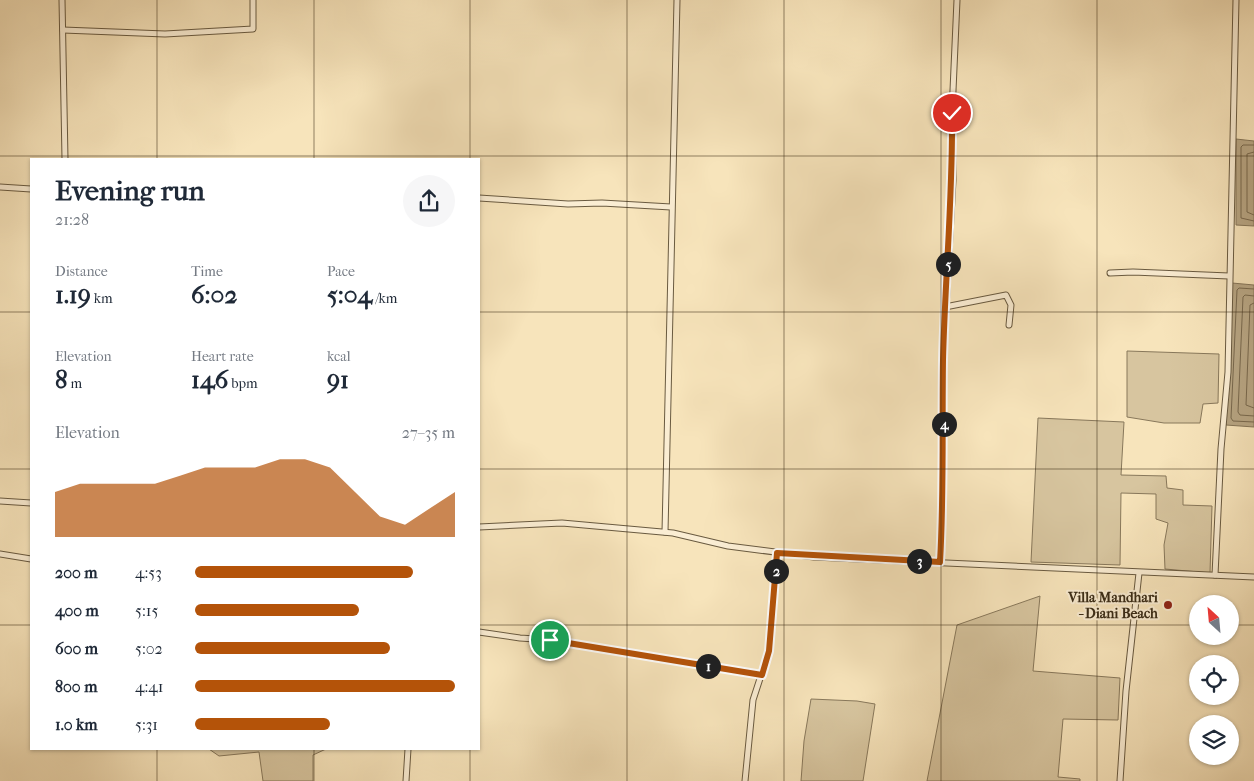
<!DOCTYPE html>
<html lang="en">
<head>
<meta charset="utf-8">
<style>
  :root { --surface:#fff; --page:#f6f6f7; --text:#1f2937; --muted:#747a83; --accent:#b45309 }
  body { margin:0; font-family:"IM FELL French Canon",serif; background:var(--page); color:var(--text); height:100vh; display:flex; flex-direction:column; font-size:19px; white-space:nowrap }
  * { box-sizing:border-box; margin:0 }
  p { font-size:16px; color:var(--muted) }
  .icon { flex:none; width:28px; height:28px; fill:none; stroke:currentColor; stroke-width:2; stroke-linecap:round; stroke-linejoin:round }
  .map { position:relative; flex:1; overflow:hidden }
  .sheet { position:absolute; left:30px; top:158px; width:450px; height:592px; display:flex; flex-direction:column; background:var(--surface); border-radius:0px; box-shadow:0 1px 4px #0004 }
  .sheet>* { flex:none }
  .needle { width:32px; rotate:334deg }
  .buttons { position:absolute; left:1189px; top:595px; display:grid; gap:10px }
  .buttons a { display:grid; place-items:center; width:50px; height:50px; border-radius:50%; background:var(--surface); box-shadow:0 1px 4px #0004; font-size:25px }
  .pin { position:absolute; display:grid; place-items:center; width:42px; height:42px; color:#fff; margin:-21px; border:2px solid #fff; border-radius:50%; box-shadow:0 1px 5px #0007 }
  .km { position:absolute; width:25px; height:25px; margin:-12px; border-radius:50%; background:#222; color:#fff; font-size:14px; line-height:25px; text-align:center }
  .round { display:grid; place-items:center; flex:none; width:52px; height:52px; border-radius:26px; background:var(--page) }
  .head { display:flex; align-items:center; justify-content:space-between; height:85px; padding:0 25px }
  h1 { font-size:28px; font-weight:700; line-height:38px }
  .figures { display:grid; grid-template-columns:repeat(3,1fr); gap:8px; height:85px; padding:5px 25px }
  .figures div { display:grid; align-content:center }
  .figures b { font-size:25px; font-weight:700 }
  .figures small { font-size:14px; font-weight:400 }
  .figures p { font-size:14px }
  .chart { height:140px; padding:10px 25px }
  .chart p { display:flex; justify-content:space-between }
  .chart svg { width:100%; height:90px; margin-top:5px; fill:var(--accent); opacity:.7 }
  ul { padding:0 25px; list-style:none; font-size:16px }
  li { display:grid; grid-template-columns:80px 60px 1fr; align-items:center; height:38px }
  li i { height:12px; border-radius:6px; background:var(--accent) }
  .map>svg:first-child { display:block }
</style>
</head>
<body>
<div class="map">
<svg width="1254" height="781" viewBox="0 0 1254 781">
  <rect width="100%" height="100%" fill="#f7e4bb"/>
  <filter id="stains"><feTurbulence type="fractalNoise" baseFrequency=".004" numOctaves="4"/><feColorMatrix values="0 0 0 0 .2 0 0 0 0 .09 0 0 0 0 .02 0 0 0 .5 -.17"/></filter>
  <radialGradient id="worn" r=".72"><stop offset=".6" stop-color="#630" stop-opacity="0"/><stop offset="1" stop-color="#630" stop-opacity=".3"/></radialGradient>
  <!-- green -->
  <g fill="#d7c59f" stroke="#88785b">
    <path d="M 1127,351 L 1219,354 L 1218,403 L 1203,404 L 1200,423 L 1164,423 L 1127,417 Z"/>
    <path d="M 1038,418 L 1124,422 L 1121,475 L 1166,476 L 1167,488 L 1183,490 L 1183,505 L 1212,506 L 1210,573 L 1165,569 L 1164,545 L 1168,523 L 1156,519 L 1156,494 L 1121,493 L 1120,565 L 1031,562 Z"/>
    <path d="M 1040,596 L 1033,671 L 1120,678 L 1118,720 L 1063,719 L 1058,777 L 1080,779 L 1080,781 L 927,781 L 957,625 Z"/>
    <path d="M 811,699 L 857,701 L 875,704 L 863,781 L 801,781 L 804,741 Z"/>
    <path d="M 209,749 L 326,749 L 313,755 L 313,781 L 263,781 L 259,752 L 219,756 Z"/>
  </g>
  <!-- water -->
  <g fill="#b7a583" stroke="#857558">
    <path d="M 1236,139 L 1254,141 L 1254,226 L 1236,225 Z"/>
    <path d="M 1232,283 L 1254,285 L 1254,427 L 1226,425 Z"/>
  </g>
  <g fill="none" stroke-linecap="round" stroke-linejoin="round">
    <!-- shore -->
    <g stroke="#78684d" stroke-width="1">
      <path d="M 1254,145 L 1243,145 L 1241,147 L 1241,218 L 1254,221"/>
      <path d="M 1254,152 L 1247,154 L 1247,212 L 1254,215"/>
      <path d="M 1254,289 L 1239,288 L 1237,290 L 1231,418 L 1233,421 L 1254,422"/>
      <path d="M 1254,296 L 1245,295 L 1243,297 L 1238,412 L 1240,415 L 1254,416"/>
      <path d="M 1254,303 L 1250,305 L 1246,405 L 1254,408"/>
    </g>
    <defs>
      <g id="minor">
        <path d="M 62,0 L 65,159"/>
        <path d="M 63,30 L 165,34 L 253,29 L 253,0"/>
        <path d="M 0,187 L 31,189"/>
        <path d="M 479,198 L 568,204 L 602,203 L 671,207"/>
        <path d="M 1110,273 L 1133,272 L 1229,276"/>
        <path d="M 945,307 L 1006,295 L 1011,305 L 1009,325"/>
        <path d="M 0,501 L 31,503"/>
        <path d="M 479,527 L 562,523 L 673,533 L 728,546 L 814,557 L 1254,577"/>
        <path d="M 665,532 L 677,0"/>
        <path d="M 0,554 L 31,559"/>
        <path d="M 940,562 L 943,479 L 943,363 L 953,180 L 952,113 L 957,0"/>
        <path d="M 1215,575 L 1221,449 L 1228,372 L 1236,0"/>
        <path d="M 479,632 L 520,638 L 550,640 L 762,675"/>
        <path d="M 406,781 L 408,749"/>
        <path d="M 745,781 L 753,700 L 769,651 L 777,553"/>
        <path d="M 1120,781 L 1126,691 L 1139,573"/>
      </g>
    </defs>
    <!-- minor casing -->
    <use href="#minor" stroke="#695a40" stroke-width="7"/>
    <!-- minor -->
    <use href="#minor" stroke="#faedd3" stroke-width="5"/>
  </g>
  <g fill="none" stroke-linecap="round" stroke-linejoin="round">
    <defs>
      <path id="route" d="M 550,640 L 762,675 L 769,651 L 777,553 L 940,562 C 944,495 942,428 943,360 C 945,277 953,195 952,113"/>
    </defs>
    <!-- route casing -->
    <use href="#route" stroke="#fff" stroke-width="10"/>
    <!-- route -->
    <use href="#route" stroke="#b45309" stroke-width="6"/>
  </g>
  <!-- grid -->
  <path fill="none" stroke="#3a2c17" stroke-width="1" stroke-opacity="0.55" d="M 157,0 L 157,159M 314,0 L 314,159M 470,0 L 470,159M 627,0 L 627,781M 784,0 L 784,781M 941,0 L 941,781M 1097,0 L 1097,781M 0,156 L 1254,156M 0,312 L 31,312M 479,312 L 1254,312M 0,469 L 31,469M 479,469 L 1254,469M 0,625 L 31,625M 479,625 L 1198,625M 1230,625 L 1254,625M 157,749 L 157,781M 314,749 L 314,781M 470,749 L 470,781"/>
  <!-- markers -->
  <circle fill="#8f2418" stroke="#faedd3" stroke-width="2" cx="1168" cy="605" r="5"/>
  <g text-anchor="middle" stroke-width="4" stroke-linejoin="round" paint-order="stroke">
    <!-- poi labels -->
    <g font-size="14" font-weight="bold" fill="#3a2c17" stroke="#faedd3" text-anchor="end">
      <text x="1158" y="602">Villa Mandhari<tspan x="1158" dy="16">- Diani Beach</tspan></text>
    </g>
  </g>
  <rect width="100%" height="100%" filter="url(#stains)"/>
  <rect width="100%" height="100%" fill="url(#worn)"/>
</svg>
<div class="buttons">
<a><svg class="needle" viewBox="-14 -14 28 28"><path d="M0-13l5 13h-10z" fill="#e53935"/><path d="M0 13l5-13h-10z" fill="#747a83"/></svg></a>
<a><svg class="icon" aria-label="locate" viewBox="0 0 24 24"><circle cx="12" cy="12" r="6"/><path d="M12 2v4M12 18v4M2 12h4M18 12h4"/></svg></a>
<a><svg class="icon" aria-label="layers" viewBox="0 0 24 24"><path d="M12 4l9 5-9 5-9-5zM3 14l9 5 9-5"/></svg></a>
</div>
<div class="pin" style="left:550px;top:640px;background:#1e9e55"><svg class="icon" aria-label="arrive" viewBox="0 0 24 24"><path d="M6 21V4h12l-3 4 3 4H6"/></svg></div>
<div class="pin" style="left:952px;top:113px;background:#d93025"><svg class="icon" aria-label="check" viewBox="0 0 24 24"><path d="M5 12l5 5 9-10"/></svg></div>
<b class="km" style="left:708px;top:666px">1</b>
<b class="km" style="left:776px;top:571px">2</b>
<b class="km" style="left:919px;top:561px">3</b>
<b class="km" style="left:944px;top:424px">4</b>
<b class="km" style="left:948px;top:264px">5</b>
<section class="sheet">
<div class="head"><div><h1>Evening run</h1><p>21:28</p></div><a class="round"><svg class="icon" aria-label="share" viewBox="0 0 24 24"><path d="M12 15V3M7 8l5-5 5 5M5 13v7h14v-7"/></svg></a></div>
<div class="figures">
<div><p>Distance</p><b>1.19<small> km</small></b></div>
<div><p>Time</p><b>6:02</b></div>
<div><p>Pace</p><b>5:04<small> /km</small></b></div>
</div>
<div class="figures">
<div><p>Elevation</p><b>8<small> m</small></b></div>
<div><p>Heart rate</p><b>146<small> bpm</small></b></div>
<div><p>kcal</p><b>91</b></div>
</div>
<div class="chart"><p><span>Elevation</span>27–35 m</p>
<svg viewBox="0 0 160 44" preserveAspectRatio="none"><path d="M0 44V22L10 18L20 18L30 18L40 18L50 14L60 10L70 10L80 10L90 6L100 6L110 10L120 22L130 34L140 38L150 30L160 22V44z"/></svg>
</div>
<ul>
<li><b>200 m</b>4:53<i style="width:84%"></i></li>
<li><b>400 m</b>5:15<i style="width:63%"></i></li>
<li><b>600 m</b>5:02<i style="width:75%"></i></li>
<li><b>800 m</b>4:41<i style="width:100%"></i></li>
<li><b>1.0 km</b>5:31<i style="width:52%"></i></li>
</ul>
</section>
</div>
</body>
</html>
